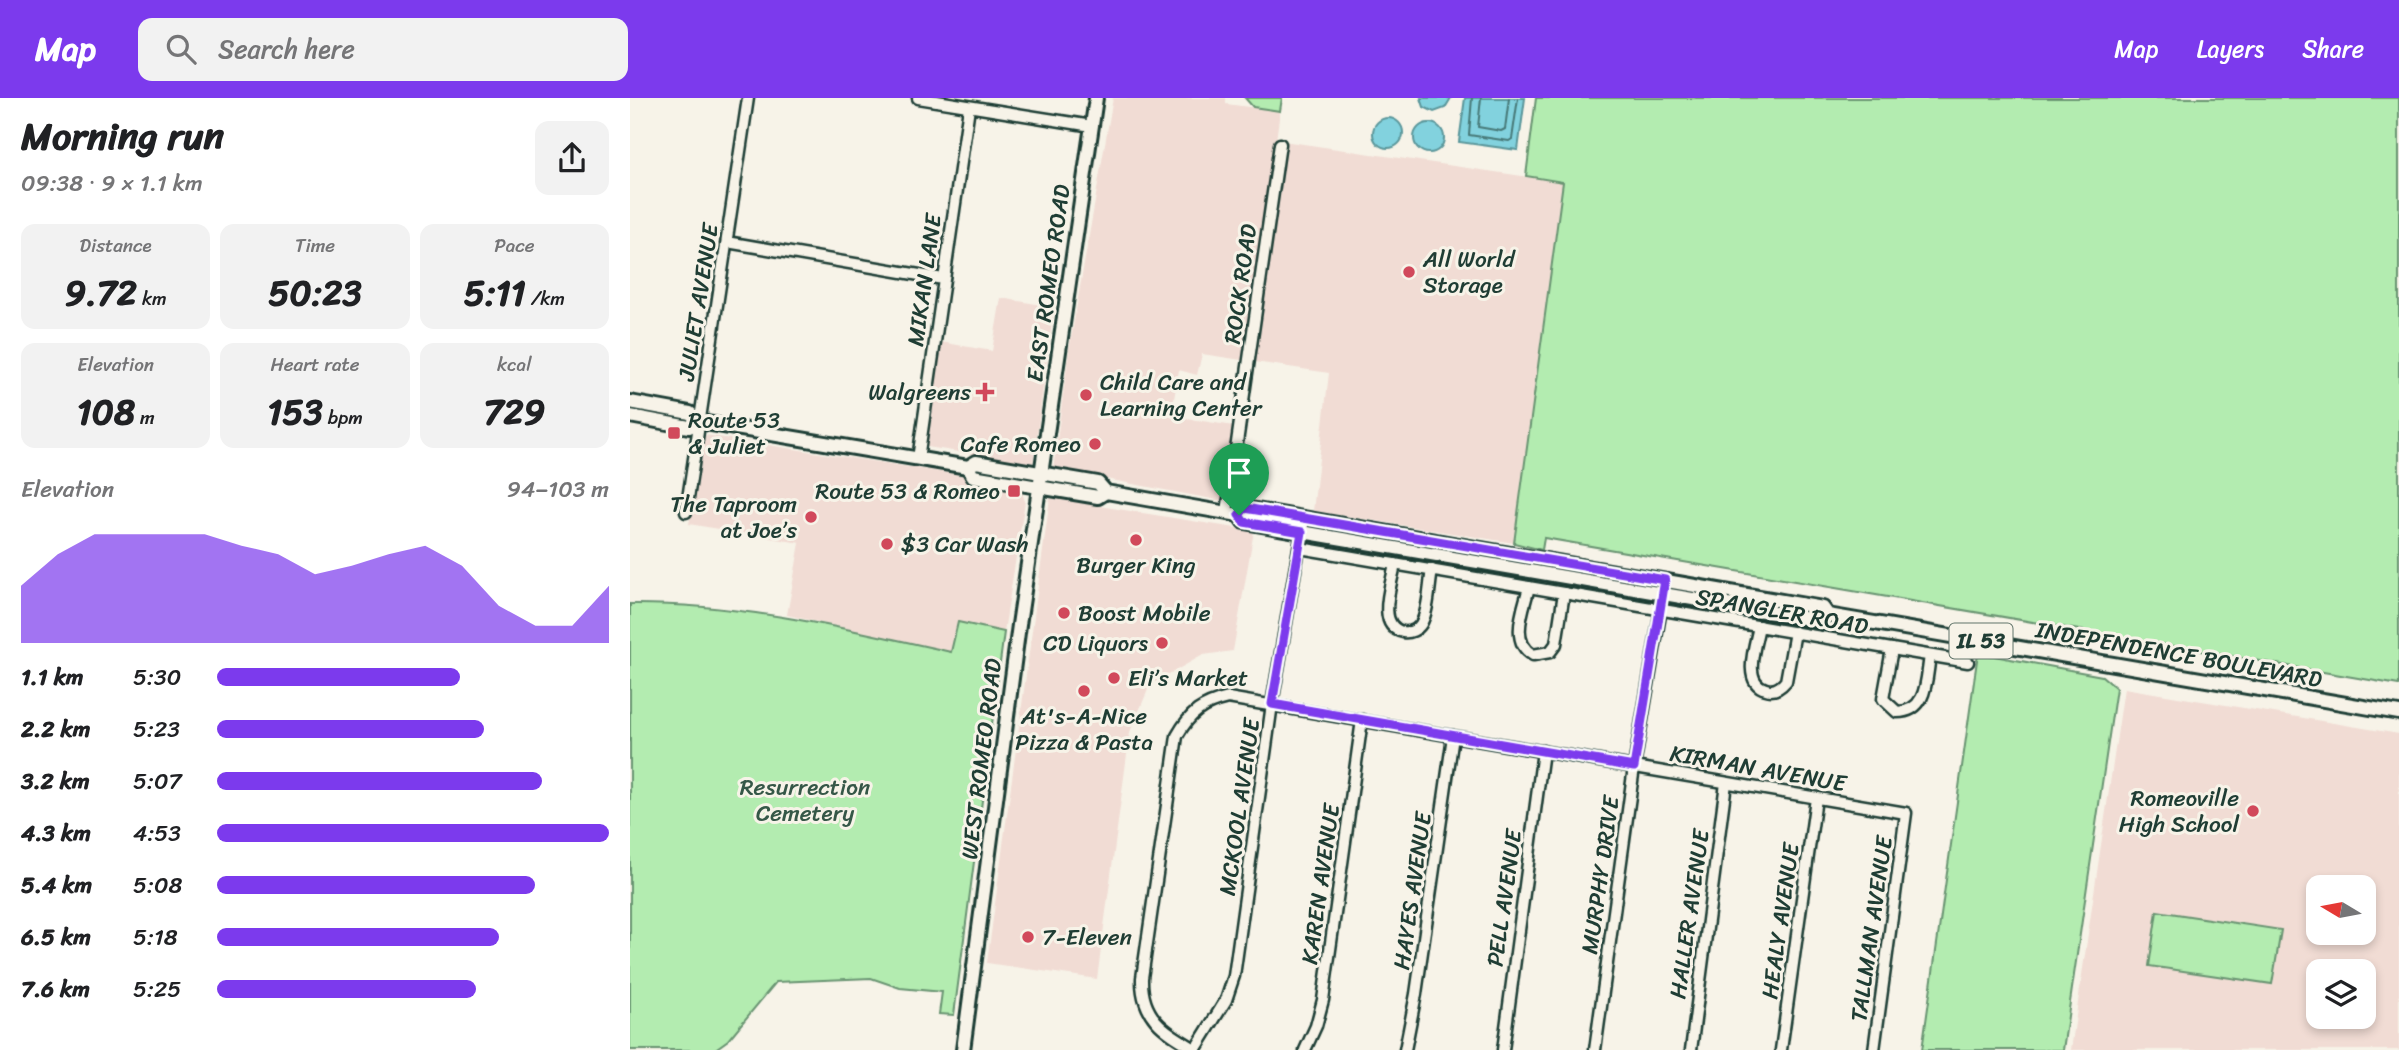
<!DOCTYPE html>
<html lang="en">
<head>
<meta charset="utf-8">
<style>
  :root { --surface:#fff; --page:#f2f2f2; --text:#202124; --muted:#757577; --accent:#7c3aed }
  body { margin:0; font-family:Sriracha,sans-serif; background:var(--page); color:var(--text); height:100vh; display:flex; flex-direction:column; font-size:26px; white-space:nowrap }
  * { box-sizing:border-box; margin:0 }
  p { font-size:23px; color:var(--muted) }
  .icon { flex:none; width:38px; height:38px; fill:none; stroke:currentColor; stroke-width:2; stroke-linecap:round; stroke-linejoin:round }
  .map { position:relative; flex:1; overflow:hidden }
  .sheet { display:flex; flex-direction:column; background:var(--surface); width:630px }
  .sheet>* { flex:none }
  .needle { width:46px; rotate:280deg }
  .controls { position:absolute; left:1676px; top:777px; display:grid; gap:14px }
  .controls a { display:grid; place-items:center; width:70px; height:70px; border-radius:14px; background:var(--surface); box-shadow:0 4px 10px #0003; font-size:35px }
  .pin { position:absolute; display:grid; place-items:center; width:60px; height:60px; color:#fff; margin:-72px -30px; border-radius:50% 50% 50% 0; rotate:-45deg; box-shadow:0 0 7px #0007 }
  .pin .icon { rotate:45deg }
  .round { display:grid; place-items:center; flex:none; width:74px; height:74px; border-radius:14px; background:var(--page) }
  .overview { display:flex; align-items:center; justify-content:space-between; height:119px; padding:0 21px }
  h1 { font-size:38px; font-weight:700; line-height:52px }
  .figures { display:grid; grid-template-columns:repeat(3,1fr); gap:10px; height:119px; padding:7px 21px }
  .figures div { display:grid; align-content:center; border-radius:14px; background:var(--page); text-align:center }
  .figures b { font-size:35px; font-weight:700 }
  .figures small { font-size:19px; font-weight:400 }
  .figures p { font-size:19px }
  .chart { height:196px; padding:14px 21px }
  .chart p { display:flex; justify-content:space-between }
  .chart svg { width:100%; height:126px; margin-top:7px; fill:var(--accent); opacity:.7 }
  ul { padding:0 21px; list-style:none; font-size:23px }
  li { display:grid; grid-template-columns:112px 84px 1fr; align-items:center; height:52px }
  li i { height:18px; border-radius:9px; background:var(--accent) }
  header { display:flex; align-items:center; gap:42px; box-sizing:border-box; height:98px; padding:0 35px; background:var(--accent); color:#fff }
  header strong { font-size:33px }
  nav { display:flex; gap:38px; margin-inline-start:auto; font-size:24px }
  .search { width:490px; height:63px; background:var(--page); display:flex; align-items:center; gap:18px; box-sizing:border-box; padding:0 24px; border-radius:14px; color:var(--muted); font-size:26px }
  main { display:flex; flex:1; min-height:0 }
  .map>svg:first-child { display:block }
</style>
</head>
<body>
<header>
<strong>Map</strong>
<div class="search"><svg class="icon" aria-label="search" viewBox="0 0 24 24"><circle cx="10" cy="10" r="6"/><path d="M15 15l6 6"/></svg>Search here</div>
<nav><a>Map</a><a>Layers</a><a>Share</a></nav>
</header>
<main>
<section class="sheet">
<div class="overview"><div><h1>Morning run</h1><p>09:38 · 9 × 1.1 km</p></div><a class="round"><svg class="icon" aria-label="share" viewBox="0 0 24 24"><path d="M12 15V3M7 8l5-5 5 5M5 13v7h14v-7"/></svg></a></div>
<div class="figures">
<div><p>Distance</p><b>9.72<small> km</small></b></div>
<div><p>Time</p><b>50:23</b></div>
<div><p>Pace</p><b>5:11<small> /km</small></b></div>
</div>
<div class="figures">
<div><p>Elevation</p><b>108<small> m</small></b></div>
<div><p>Heart rate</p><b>153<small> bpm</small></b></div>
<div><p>kcal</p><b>729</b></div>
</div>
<div class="chart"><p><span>Elevation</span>94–103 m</p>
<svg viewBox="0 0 160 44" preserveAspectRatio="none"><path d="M0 44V24L10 13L20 6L30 6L40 6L50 6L60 10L70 13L80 20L90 17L100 13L110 10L120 17L130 31L140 38L150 38L160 24V44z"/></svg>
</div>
<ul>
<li><b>1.1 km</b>5:30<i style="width:62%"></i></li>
<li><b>2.2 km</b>5:23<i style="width:68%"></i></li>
<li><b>3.2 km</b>5:07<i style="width:83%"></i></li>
<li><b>4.3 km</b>4:53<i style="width:100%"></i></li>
<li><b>5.4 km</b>5:08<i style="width:81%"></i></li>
<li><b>6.5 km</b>5:18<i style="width:72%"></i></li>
<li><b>7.6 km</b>5:25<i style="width:66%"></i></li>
</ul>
</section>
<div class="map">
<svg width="1769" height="952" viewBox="0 0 1769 952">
  <rect width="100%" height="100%" fill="#f7f3e8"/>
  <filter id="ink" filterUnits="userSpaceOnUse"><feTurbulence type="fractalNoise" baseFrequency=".0143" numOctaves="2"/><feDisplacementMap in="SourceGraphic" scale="14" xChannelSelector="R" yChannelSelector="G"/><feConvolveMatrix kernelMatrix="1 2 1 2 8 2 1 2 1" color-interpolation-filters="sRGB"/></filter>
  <g filter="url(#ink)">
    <!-- built -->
    <g fill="#f1dcd4" fill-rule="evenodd">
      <path d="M 483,0 L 596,0 L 596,6 L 650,13 L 646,42 L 933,84 L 884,445 L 683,413 L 699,275 L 572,256 L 567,277 L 549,272 L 541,318 L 604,328 L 593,403 L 423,371 L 439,252 Z"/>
      <path d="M 371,200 L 424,209 L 403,366 L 285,347 L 299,242 L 362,253 Z"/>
      <path d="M 75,337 L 382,385 L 391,392 L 395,403 L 374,534 L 329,524 L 321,555 L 157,517 L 170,445 L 59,426 Z"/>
      <path d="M 420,400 L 624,433 L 603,553 L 573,557 L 520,587 L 500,634 L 467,881 L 357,865 Z"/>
      <path d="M 1494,590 L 1769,636 L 1769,952 L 1441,952 ZM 1689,789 L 1734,789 L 1734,835 L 1689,835 ZM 1689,873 L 1734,873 L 1734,919 L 1689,919 Z"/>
    </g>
    <!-- green -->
    <g fill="#b3ecb0" stroke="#699472" stroke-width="2">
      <path d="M 615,0 L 652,0 L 650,13 L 623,9 Z"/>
      <path d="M 906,0 L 1769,0 L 1769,587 L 914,440 L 912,452 L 884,445 L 933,84 L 896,78 Z"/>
      <path d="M 0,506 C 110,505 214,530 321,554 L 328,524 L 374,534 L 324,917 L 309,916 L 312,894 L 270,890 L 241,880 L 146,884 L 98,942 L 84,952 L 0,952 Z"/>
      <path d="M 1348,555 L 1472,578 L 1486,590 L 1433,952 L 1292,952 Z"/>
      <path d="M 1527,813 L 1651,832 L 1642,886 L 1519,868 Z"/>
    </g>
    <!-- water -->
    <g fill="#82d2de" stroke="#5a969a" stroke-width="2">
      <path d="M 791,0 L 821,0 L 815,10 L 804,14 L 794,9 Z"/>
      <path d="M 835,0 L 895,0 L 888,52 L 829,44 Z"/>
      <circle cx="758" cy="35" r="15"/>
      <circle cx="799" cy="40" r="15"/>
    </g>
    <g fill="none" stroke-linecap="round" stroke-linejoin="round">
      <!-- shore -->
      <g stroke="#477978" stroke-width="2">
        <path d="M 842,0 L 839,37 L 879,43 L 882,41 L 888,0"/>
        <path d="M 851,0 L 848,29 L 871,33 L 875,31 L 879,0"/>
      </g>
      <defs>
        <g id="minor">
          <path d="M 288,0 L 462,28"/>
          <path d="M 97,144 L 313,181"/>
          <path d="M 288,361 L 339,9"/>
          <path d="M 56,414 L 118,0"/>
          <path d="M 597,414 L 650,46"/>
          <path d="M 670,450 L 1338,564"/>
          <path d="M 765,466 C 762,485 745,528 773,534 C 780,535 787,532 791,526 C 799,512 799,488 802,472"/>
          <path d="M 899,489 C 894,510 879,544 903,557 L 920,554 L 926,546 L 934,495"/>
          <path d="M 1129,528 C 1126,545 1111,585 1136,591 C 1144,594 1151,589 1156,583 L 1165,534"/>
          <path d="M 1262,551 L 1253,601 L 1267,614 C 1298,614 1296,581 1300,558"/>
          <path d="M 565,951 C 535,933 511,920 512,880 L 547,638 C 560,615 572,606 598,600 L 1276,715 L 1244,952"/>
          <path d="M 565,952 L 596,902 L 604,878 L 642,606 L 674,421"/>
          <path d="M 675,952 L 686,928 L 693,902 L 732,622"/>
          <path d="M 775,952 L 786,896 L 823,638"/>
          <path d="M 873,952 L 913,653"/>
          <path d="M 965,952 L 1004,669 L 1036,482"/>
          <path d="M 1061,952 L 1096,685"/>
          <path d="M 1151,952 L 1186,700"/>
        </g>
        <g id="major">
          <path d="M 0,304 L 60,315 L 70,324"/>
          <path d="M 0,318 L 59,329 L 70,324 L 338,369 L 346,364 L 468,385 L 476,394 L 609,417 L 614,424 L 1191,523 L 1198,517"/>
          <path d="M 338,369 L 343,378 L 468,399 L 476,394"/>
          <path d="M 609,417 L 615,410 L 1158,504 L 1193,510 L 1198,517 L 1769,615"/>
          <path d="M 333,952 L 389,527 L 466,0"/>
        </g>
      </defs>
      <!-- minor casing -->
      <use href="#minor" stroke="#1f3d34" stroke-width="15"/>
      <!-- major casing -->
      <use href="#major" stroke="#1f3d34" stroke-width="18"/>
      <!-- minor -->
      <use href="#minor" stroke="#f7f3e8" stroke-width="10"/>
      <!-- major -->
      <use href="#major" stroke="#f7f3e8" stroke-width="12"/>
    </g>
  </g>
  <g fill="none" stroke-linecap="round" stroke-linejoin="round" filter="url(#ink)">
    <defs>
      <path id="route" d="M 615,410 L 1035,482 L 1004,669 L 642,606 L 672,434 L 614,424 L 609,417 Z"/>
    </defs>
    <!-- route casing -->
    <use href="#route" stroke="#fff" stroke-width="14"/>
    <!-- route -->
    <use href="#route" stroke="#7c3aed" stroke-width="9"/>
  </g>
  <!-- markers -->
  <g fill="#d1495b" stroke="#f7f3e8" stroke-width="2.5">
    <circle cx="779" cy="174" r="7"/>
    <path d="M351.5 283.5h7v7h7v7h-7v7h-7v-7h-7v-7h7z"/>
    <circle cx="456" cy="297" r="7"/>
    <rect x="37" y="328" width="14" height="14" rx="3.5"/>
    <circle cx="465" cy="346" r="7"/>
    <rect x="377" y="386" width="14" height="14" rx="3.5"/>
    <circle cx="181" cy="419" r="7"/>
    <circle cx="506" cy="442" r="7"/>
    <circle cx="257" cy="446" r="7"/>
    <circle cx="434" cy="515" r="7"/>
    <circle cx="532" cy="545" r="7"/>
    <circle cx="484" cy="580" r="7"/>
    <circle cx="454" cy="593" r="7"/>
    <circle cx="1623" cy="713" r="7"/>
    <circle cx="398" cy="839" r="7"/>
  </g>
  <g text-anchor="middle" stroke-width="6" stroke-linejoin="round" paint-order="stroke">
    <!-- shield labels -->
    <rect fill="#f7f3e8" stroke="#60746a" stroke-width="2" x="1319.5" y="525.5" width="63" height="35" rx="5"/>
    <g font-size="21" font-weight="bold" fill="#1f3d34">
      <text x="1351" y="550">IL 53</text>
    </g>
    <!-- poi labels -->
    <g font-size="23" fill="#1f3d34" stroke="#f7f3e8" text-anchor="start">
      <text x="793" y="169">All World<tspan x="793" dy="26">Storage</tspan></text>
      <text x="470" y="292">Child Care and<tspan x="470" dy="26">Learning Center</tspan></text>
      <text x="341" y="302" text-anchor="end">Walgreens</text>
      <text x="58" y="330">Route 53<tspan x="58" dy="26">&amp; Juliet</tspan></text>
      <text x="451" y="354" text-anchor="end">Cafe Romeo</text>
      <text x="370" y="401" text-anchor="end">Route 53 &amp; Romeo</text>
      <text x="167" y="414" text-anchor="end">The Taproom<tspan x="167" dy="26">at Joe’s</tspan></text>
      <text x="271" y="454">$3 Car Wash</text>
      <text x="506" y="475" text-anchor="middle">Burger King</text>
      <text x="448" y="523">Boost Mobile</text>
      <text x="518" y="553" text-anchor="end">CD Liquors</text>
      <text x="498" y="588">Eli’s Market</text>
      <text x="454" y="626" text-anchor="middle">At's-A-Nice<tspan x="454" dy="26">Pizza &amp; Pasta</tspan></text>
      <text x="1609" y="708" text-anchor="end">Romeoville<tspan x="1609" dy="26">High School</tspan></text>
      <text x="412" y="847">7-Eleven</text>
    </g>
    <!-- street labels -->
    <g font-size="23" fill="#1f3d34" stroke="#f7f3e8">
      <text transform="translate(294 182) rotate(-82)" y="8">MIKAN LANE</text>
      <text transform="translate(418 185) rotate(-82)" y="8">EAST ROMEO ROAD</text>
      <text transform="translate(610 186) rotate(-82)" y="8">ROCK ROAD</text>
      <text transform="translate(68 204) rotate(-81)" y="8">JULIET AVENUE</text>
      <text transform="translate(1152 513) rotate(10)" y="8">SPANGLER ROAD</text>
      <text transform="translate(1549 556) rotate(10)" y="8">INDEPENDENCE BOULEVARD</text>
      <text transform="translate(351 661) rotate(-83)" y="8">WEST ROMEO ROAD</text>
      <text transform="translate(1128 670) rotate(10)" y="8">KIRMAN AVENUE</text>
      <text transform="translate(609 709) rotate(-82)" y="8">MCKOOL AVENUE</text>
      <text transform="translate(970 777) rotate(-82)" y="8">MURPHY DRIVE</text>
      <text transform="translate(690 786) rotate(-82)" y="8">KAREN AVENUE</text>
      <text transform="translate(782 793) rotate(-82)" y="8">HAYES AVENUE</text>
      <text transform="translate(874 800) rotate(-82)" y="8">PELL AVENUE</text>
      <text transform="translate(1059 816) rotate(-82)" y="8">HALLER AVENUE</text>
      <text transform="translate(1150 823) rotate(-82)" y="8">HEALY AVENUE</text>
      <text transform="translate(1241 831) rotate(-82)" y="8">TALLMAN AVENUE</text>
    </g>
    <!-- park labels -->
    <g font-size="23" fill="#355747" stroke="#f7f3e8">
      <text x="175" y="697">Resurrection<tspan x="175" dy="26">Cemetery</tspan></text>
    </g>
  </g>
</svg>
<div class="controls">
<a><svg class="needle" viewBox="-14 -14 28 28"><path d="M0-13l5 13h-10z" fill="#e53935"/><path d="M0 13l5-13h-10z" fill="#757577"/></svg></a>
<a><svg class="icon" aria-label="layers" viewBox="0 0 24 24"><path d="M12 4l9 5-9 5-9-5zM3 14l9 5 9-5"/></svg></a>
</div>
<div class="pin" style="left:609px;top:417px;background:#1e9e55"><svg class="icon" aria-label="arrive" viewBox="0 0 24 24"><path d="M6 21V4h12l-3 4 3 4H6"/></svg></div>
</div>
</main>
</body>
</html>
